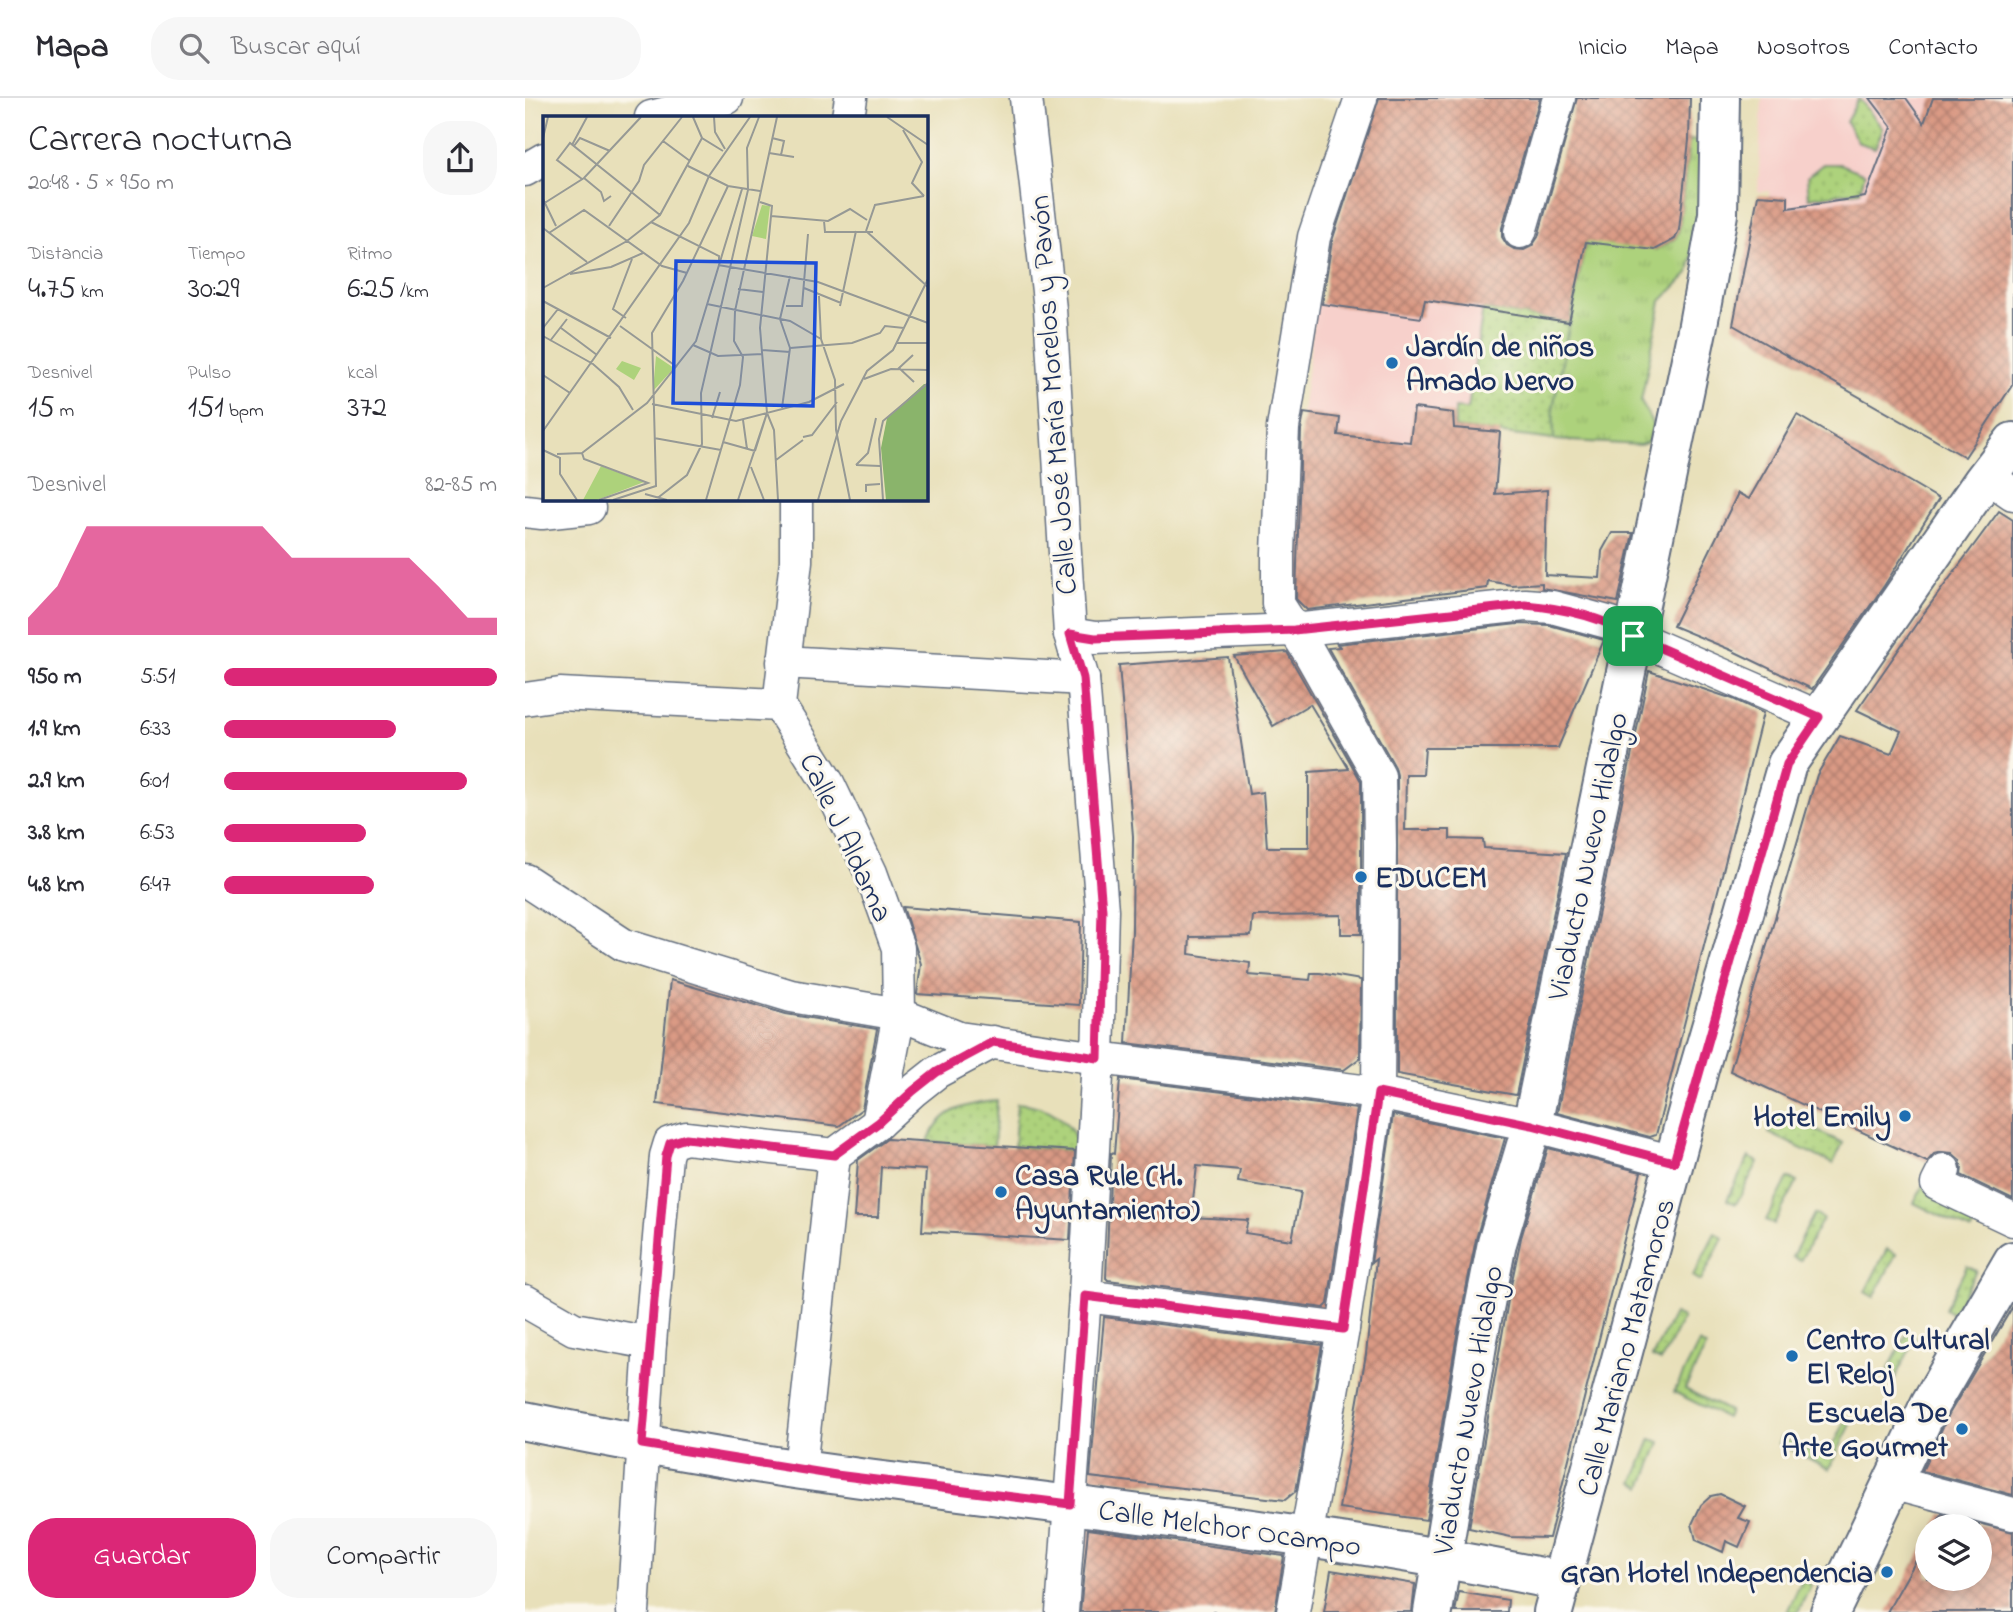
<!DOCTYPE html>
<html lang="es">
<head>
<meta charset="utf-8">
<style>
  :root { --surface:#fff; --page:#f7f7f7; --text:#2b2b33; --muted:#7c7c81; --line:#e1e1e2; --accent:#db2777 }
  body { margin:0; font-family:"Indie Flower",sans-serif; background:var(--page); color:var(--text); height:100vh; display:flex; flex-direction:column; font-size:26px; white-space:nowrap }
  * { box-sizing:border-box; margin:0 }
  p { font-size:23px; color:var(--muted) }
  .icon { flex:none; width:38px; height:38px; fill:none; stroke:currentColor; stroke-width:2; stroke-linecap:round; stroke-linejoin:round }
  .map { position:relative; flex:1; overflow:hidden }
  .details { display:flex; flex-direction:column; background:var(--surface); width:525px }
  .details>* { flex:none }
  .fabs { position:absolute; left:1390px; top:1416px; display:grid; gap:14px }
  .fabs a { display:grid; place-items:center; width:77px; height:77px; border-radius:50%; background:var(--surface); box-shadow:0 4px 18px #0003; font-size:35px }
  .pin { position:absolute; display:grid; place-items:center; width:60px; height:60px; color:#fff; margin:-30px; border-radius:14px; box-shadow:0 4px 10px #0006 }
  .round { display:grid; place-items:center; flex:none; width:74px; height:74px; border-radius:28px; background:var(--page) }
  .headline { display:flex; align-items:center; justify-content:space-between; height:119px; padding:0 28px }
  h1 { font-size:38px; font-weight:600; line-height:52px }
  .stats { display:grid; grid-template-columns:repeat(3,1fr); gap:10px; height:119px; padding:7px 28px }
  .stats div { display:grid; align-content:center }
  .stats b { font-size:30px; font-weight:600 }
  .stats small { font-size:19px; font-weight:400 }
  .stats p { font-size:19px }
  .chart { height:196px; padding:14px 28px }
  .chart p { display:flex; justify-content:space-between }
  .chart svg { width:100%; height:126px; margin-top:7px; fill:var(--accent); opacity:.7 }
  .primary-button { display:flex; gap:14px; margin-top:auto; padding:14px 28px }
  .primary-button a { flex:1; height:80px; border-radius:28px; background:var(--accent); color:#fff; font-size:28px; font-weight:600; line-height:80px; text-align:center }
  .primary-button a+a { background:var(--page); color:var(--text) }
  ul { padding:0 28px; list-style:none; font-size:23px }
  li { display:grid; grid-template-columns:112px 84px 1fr; align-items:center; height:52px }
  li i { height:18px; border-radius:9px; background:var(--accent) }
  header { display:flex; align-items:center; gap:42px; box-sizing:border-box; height:98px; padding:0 35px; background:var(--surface); border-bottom:2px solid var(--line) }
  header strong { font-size:33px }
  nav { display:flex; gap:38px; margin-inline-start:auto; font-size:24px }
  .search { width:490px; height:63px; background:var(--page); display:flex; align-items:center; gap:18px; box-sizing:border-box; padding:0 24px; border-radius:28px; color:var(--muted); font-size:26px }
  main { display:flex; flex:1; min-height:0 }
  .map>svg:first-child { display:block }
</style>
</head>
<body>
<header>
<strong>Mapa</strong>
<div class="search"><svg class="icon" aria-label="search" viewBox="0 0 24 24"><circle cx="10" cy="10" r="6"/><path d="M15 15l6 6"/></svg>Buscar aquí</div>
<nav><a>Inicio</a><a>Mapa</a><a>Nosotros</a><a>Contacto</a></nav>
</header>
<main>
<section class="details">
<div class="headline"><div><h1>Carrera nocturna</h1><p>20:48 · 5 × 950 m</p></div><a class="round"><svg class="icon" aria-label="share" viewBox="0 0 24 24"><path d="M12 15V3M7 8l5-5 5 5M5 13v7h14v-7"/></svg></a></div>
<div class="stats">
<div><p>Distancia</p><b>4.75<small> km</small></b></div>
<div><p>Tiempo</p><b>30:29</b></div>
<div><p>Ritmo</p><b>6:25<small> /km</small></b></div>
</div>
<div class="stats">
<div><p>Desnivel</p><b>15<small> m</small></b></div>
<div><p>Pulso</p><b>151<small> bpm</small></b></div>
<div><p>kcal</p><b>372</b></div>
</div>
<div class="chart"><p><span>Desnivel</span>82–85 m</p>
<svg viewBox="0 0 160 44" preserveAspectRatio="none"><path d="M0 44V38L10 27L20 6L30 6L40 6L50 6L60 6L70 6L80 6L90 17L100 17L110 17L120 17L130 17L140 27L150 38L160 38V44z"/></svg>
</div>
<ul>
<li><b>950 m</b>5:51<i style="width:100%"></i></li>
<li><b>1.9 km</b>6:33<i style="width:63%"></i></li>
<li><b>2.9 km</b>6:01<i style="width:89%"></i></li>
<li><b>3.8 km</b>6:53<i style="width:52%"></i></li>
<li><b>4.8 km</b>6:47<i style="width:55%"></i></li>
</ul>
<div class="primary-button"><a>Guardar</a><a>Compartir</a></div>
</section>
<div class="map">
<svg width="1488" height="1514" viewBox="0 0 1488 1514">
  <defs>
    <pattern id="grass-tufts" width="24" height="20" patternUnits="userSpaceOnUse" patternTransform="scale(1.75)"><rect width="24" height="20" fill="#add27b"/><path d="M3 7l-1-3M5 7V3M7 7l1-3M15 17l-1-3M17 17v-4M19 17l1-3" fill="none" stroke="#94b56d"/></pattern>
    <pattern id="garden-dots" width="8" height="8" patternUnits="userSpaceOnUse" patternTransform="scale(1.75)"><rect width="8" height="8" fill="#add27b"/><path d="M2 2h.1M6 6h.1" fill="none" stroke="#94b56d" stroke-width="1.8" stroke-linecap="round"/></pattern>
    <pattern id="building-cross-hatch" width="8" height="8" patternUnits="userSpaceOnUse" patternTransform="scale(1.75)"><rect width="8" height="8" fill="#da9a84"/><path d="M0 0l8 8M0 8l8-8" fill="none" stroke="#b07e6f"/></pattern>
  </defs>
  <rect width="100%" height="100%" fill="#fbf7ec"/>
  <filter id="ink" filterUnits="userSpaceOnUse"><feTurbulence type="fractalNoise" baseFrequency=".0143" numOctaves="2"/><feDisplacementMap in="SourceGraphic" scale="14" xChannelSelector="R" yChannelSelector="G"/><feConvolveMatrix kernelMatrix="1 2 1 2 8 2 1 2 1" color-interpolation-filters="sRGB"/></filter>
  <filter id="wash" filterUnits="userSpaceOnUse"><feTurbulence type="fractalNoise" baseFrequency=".00686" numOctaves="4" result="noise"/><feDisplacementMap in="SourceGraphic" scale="28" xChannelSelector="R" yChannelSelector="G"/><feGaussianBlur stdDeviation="1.57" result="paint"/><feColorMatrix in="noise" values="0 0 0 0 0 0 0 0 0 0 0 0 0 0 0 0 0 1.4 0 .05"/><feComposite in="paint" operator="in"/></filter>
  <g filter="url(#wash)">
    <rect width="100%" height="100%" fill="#e8e0ba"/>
    <!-- built -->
    <g fill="#f7d0cb">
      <path d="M 1237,0 L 1430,0 L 1358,191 L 1243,155 L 1244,93 L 1233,94 Z"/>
      <path d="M 900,202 L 958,211 L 943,311 L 930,310 L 928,315 L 889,310 L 885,344 L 813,337 L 814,320 L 777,315 L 791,205 L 896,220 Z"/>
    </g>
    <!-- grass -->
    <g fill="url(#grass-tufts)" stroke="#64806c" stroke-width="2">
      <path d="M 1164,42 L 1178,43 L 1174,124 L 1164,175 L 1136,203 L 1116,303 L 1128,327 L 1124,344 L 1115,347 L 1029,342 L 1028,310 L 1063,132 L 1130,152 L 1150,141 L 1154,132 Z"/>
      <path d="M 1174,1245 L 1181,1249 L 1160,1291 L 1204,1313 L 1201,1320 L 1149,1294 Z"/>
      <path d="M 1322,1320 L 1327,1324 L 1304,1371 L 1253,1345 L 1256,1339 L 1302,1361 Z"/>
    </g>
    <!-- garden -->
    <g fill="url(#garden-dots)" stroke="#64806c" stroke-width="2">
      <path d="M 1334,0 L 1358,31 L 1350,50 L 1334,45 L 1321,24 Z"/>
      <path d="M 1298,66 L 1316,66 L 1340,76 L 1335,93 L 1284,100 L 1282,79 Z"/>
      <path d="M 958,211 L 1044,224 L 1028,310 L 1029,342 L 930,330 L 930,310 L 943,311 Z"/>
      <path d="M 472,1003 L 469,1048 L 403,1044 C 414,1012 441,1005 472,1003 Z"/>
      <path d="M 492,1005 C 524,1007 547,1021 555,1053 L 489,1049 Z"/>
      <path d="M 1254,1015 L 1318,1045 L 1308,1066 L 1244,1035 Z"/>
      <path d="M 1224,1059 L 1233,1064 L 1211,1106 L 1202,1102 Z"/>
      <path d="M 1263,1080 L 1272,1084 L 1249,1126 L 1241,1122 Z"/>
      <path d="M 1400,1085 L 1457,1113 L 1446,1133 L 1389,1105 Z"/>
      <path d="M 1289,1116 L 1298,1121 L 1275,1163 L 1267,1159 Z"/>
      <path d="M 1190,1135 L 1198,1140 L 1176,1183 L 1168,1178 Z"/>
      <path d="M 1362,1151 L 1371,1156 L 1349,1199 L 1340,1194 Z"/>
      <path d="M 1442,1168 L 1451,1173 L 1428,1216 L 1420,1211 Z"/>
      <path d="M 1149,1216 L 1158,1220 L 1136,1263 L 1127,1259 Z"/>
      <path d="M 1382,1235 L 1391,1239 L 1369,1282 L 1360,1278 Z"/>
      <path d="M 1126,1341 L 1135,1344 L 1117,1389 L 1108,1385 Z"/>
      <path d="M 1277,1482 L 1286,1487 L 1273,1514 L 1262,1514 Z"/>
    </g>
    <g id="blocks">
      <!-- building -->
      <g fill="url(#building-cross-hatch)" fill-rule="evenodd">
        <path d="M 854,0 L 1015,0 L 977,130 L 977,139 L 982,147 L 989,151 L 999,152 L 1007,148 L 1013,139 L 1052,0 L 1165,0 L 1164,42 L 1154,132 L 1150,141 L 1130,152 L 1061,144 L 1044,224 L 900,202 L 896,220 L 797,206 L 807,143 Z"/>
        <path d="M 1345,0 L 1381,0 L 1399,25 L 1408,0 L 1488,0 L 1488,286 L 1440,359 L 1208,227 L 1233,97 L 1263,99 L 1263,110 L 1340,99 L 1367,29 Z"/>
        <path d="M 889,310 L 928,315 L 929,330 L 975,334 L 970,396 L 1022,392 L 1020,477 L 1075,480 L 1077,453 L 1087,435 L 1108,435 L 1093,504 L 1017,490 L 1017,485 L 986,487 L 963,483 L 962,490 L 782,512 L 771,501 L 776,332 L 779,315 L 815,320 L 813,337 L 885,344 Z"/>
        <path d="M 1272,317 L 1414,401 L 1359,488 L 1287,591 L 1206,552 L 1148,528 L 1213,395 L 1224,401 Z"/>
        <path d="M 1474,413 L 1488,422 L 1488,1102 L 1436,1077 L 1437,1070 L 1435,1062 L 1427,1055 L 1417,1054 L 1409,1056 L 1402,1064 L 1205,973 L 1292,677 L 1315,638 L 1366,656 L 1376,633 L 1332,612 L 1396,519 Z"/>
        <path d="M 993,526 L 1024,527 L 1079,542 L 1033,650 L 900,650 L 898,677 L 881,677 L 880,732 L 925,732 L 925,741 L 958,742 L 959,750 L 1041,755 L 991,997 L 872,976 L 872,677 L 870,669 L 803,550 L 815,549 L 812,546 Z"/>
        <path d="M 762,554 L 836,683 L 836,836 L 816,836 L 816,817 L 728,818 L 726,838 L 665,839 L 664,856 L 725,865 L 724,877 L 785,882 L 786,875 L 795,875 L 836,882 L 835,960 L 819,972 L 601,945 L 607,833 L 608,738 L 594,567 L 703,559 L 724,696 L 738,694 L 742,749 L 784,749 L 784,674 L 824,671 L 785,606 L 748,628 L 709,558 Z"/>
        <path d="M 1124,573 L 1208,601 L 1238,615 L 1131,1037 L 1125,1039 L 1032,1015 Z"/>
        <path d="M 378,809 L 556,824 L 554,907 L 392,896 L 396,866 Z"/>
        <path d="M 145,882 L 261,916 L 352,931 L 337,1011 L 314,1028 L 132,1006 Z"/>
        <path d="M 595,981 L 832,1011 L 803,1206 L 799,1210 L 583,1182 L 581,1180 L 586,1055 L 589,1056 ZM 672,1068 L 715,1072 L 713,1084 L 776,1094 L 767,1142 L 720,1135 L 723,1122 L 666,1119 Z"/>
        <path d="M 868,1017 L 980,1040 L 951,1141 L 932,1237 L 901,1422 L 814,1410 L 841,1256 L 851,1161 L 846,1165 Z"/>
        <path d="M 362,1041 L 550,1053 L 545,1142 L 397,1133 L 401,1072 L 356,1069 L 353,1119 L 329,1119 L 333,1062 Z"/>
        <path d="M 1023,1050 L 1116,1074 L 1024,1440 L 986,1439 L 944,1430 L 984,1197 L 996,1140 Z"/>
        <path d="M 1488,1208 L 1488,1397 L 1397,1373 L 1424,1316 Z"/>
        <path d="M 579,1219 L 797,1247 L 771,1393 L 760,1402 L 565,1379 Z"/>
        <path d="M 1195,1396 L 1220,1408 L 1213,1420 L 1225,1424 L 1214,1449 L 1201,1443 L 1198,1454 L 1171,1442 L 1167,1426 L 1176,1407 L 1186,1398 Z"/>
        <path d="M 1417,1416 L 1488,1434 L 1488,1514 L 1362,1514 L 1402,1443 L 1402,1480 L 1454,1480 L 1454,1428 L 1410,1428 Z"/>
        <path d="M 563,1431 L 759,1458 L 750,1514 L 555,1514 Z"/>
        <path d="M 806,1472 L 890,1486 L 887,1514 L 799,1514 Z"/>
        <path d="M 934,1494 L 983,1502 L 982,1514 L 930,1514 Z"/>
      </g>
    </g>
  </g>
  <g filter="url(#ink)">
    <use href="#blocks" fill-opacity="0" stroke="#636d7e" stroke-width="2"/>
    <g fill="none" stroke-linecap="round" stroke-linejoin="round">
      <defs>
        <g id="street">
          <path d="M 501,0 L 525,211 L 545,536 L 558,581 L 577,812 L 573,960 L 560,1198 L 537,1514"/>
          <path d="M 126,19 L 202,0"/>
          <path d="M 323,19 L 326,0"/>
          <path d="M 0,72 L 19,61"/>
          <path d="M 995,134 L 1034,0"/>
          <path d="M 1458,383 L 1475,387 L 1488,396"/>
          <path d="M 271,401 L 271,463 L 254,607 L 303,685 L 346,775 L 373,850 L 374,916 L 353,1025"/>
          <path d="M 0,413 L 17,415 L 64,410"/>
          <path d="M 545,536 L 570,540 L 769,532 L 1000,507 L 1027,509 L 1086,525 L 1108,538 L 1294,619"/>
          <path d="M 258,564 L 558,581"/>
          <path d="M 0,601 L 35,596 L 254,607"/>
          <path d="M 0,782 L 99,847 L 266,898 L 374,916 L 434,940 L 573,960 L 853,995 L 1007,1027 L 1149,1064"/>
          <path d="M 1419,1072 L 1412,1086 L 1488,1122"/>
          <path d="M 560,1198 L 818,1231"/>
          <path d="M 0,1203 L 49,1231 L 125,1245"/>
          <path d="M 275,1371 L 309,1057 L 353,1025 L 388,993 L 412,974 L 468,944"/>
          <path d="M 1367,1384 L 1488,1416"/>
          <path d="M 108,1514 L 125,1245 L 141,1058 L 145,1045 L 161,1040 L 309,1057"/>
          <path d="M 768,1514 L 818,1231 L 853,995 L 855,748 L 854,678 L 784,554 L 753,506 L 753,455 L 758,330 L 789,139 L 836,0"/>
        </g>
        <g id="secondary">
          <path d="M 0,1323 C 104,1344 208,1363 313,1377 C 555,1410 797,1434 1036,1483"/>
          <path d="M 908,1514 L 953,1241 L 972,1145 L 1007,1027 L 1172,232 L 1193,116 L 1195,0"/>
          <path d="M 1028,1514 L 1174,971 L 1262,666 L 1458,383 L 1488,344"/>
          <path d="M 1305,1514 L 1405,1306 L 1488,1163"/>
        </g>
      </defs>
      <!-- street casing -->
      <use href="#street" stroke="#636d7e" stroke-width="35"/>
      <!-- secondary casing -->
      <use href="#secondary" stroke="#636d7e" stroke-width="42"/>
      <!-- street -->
      <use href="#street" stroke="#fff" stroke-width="32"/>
      <!-- secondary -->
      <use href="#secondary" stroke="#fff" stroke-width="38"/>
    </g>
  </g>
  <g fill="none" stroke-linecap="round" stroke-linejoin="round" filter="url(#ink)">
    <defs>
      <path id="route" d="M 1000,507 C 1038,510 1075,518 1108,538 L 1294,619 L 1262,666 L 1149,1064 L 1007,1027 L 853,995 L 818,1231 L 560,1198 L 545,1406 L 311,1377 L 117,1346 L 141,1058 L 145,1045 L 161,1040 L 309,1057 L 353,1025 L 388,993 L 412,974 L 468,944 L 573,960 L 577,812 L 558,580 L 545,536 L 570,540 L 769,532 Z"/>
    </defs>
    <!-- route casing -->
    <use href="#route" stroke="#fff" stroke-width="14"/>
    <!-- route -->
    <use href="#route" stroke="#db2777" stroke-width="9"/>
  </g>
  <!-- markers -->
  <g fill="#1f6fb2" stroke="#fbf7ec" stroke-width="2.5">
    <circle cx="867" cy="265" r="7"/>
    <circle cx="836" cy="779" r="7"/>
    <circle cx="1380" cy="1018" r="7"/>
    <circle cx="476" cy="1094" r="7"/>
    <circle cx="1267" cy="1258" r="7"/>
    <circle cx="1437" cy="1331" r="7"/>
    <circle cx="1362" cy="1474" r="7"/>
  </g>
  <g text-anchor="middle" stroke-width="6" stroke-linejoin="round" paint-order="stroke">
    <!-- poi labels -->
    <g font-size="30" font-weight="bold" fill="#1b2f5e" stroke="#fbf7ec" text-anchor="start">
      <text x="881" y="258">Jardín de niños<tspan x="881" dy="34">Amado Nervo</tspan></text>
      <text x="850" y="789">EDUCEM</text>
      <text x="1366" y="1028" text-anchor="end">Hotel Emily</text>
      <text x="490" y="1087">Casa Rule (H.<tspan x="490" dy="34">Ayuntamiento)</tspan></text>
      <text x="1281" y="1251">Centro Cultural<tspan x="1281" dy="34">El Reloj</tspan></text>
      <text x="1423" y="1324" text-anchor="end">Escuela De<tspan x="1423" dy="34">Arte Gourmet</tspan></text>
      <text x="1348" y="1484" text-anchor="end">Gran Hotel Independencia</text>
    </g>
    <!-- street labels -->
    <g font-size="30" fill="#1b2f5e" stroke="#fbf7ec">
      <text transform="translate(527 297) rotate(-94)" y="10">Calle José María Morelos y Pavón</text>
      <text transform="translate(322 739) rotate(65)" y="10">Calle J Aldama</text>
      <text transform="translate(1062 758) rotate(-78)" y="10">Viaducto Nuevo Hidalgo</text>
      <text transform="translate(1100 1249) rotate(-75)" y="10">Calle Mariano Matamoros</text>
      <text transform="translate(942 1312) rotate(-80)" y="10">Viaducto Nuevo Hidalgo</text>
      <text transform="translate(705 1429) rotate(8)" y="10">Calle Melchor Ocampo</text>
    </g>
  </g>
  <!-- overview -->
  <g transform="translate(18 18)">
    <rect width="385" height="385" fill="#e8e0ba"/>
    <path d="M 219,89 L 227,90 L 223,123 L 209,120 ZM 113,240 L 131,252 L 110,275 ZM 79,245 L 98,252 L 91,264 L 73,253 ZM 58,350 L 101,366 L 54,384 L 40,384 Z" fill="#add27b"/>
    <path d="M 381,268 L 385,268 L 385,384 L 343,384 L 338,332 L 344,302 Z" fill="#8ab46b"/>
    <path fill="none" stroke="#969995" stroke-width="2" d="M 150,1 L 159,22 L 180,35M 171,1 L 172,16 L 182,33M 344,1 L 385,29M 360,14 L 379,46 L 369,67 L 381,80M 0,22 L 5,1M 229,22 L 241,25 L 238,39M 120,25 L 147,45M 29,29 L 44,1M 31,30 L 37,22 L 67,35M 226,37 L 251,41M 145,50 L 185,70 L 217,75M 41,62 L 58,76 L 61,85 L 68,80M 39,63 L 14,44 L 27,27 L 117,99M 0,83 L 13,110M 217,86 L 229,90 L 217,212 L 224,297 L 231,314 L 235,384M 0,88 L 41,62 L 98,1M 228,100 L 285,105 L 307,93 L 324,104M 281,105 L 282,116 L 330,116M 108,106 L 176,140 L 176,147M 66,110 L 96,65 L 101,49 L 139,1M 0,112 L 44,146M 323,115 L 385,171M 323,115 L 332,89 L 381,80M 6,117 L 41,94 L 119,150 L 144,157M 175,149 L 275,166 L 385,207M 27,158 L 68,151 L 100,137M 0,172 L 84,125 L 117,99 L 159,22M 261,172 L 298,187M 195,173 L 220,176M 276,180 L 278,223 L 292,264 L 293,314 L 307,384M 0,185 L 68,222M 164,188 L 247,205 L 278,223M 243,190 L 259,190 L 265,118M 297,190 L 313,115M 83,202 L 70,193 L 89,143M 77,210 L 134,251M 0,212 L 15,193M 18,212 L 54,239M 0,220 L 50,248 L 76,271 L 90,294M 7,225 L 24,203M 354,227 L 385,227M 150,229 L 175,240 L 220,238M 247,232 L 309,227 L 337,217 L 342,210 L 361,212M 219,234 L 247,236M 370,239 L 356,252 L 371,266M 0,259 L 27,277M 321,263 L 348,253 L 385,254M 109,288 L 193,305 L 266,286 L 301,268M 239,292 L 247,232 L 237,203 L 247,160M 169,302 L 177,276M 200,304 L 204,333M 0,315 L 146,107 L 166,60 L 207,1M 260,321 L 269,319 L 294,286M 111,322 L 178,334M 180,326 L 212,335M 0,334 L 17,342 L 17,358 L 34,384M 39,337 L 41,343 L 105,367 L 56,384M 14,338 L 39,337 L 104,287 L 153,225 L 199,73M 233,344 L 260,324M 313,349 L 325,337 L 333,302M 313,349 L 337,350M 208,351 L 221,384M 323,376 L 323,369 L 337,368M 102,378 L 124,384M 70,384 L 113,370 L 109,217 L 140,165 L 185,70M 112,384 L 144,359 L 159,328 L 158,277 L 205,74 L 204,32 L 216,1M 163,384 L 197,269 L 200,241 L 191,225 L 192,195 L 234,1M 195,384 L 224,297 L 212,335M 275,384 L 298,305 L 324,255 L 350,234 L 385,163M 340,384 L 336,323 L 340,305 L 385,267"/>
    <path fill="#1d4ed8" fill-opacity="0.15" stroke="#1d4ed8" stroke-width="3.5" d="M 133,145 L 273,147 L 270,290 L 130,287 Z"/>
    <rect width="385" height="385" fill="none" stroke="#1b2f5e" stroke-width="3.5"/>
  </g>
</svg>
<div class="fabs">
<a><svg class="icon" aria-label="layers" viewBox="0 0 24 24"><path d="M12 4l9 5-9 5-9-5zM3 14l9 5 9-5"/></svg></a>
</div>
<div class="pin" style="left:1108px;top:538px;background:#1e9e55"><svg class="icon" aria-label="arrive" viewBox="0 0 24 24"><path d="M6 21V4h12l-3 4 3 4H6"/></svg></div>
</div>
</main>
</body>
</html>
